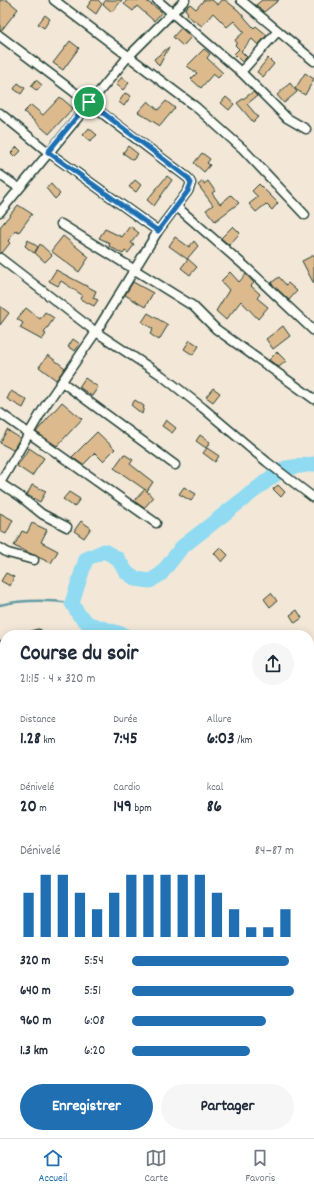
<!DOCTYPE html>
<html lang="fr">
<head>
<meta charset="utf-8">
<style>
  :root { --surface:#fff; --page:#f6f6f7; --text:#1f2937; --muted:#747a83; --line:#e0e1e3; --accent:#1f6fb2 }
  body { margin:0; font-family:Dekko,sans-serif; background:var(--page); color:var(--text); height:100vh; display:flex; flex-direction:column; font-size:15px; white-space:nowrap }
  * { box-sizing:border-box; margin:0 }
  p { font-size:13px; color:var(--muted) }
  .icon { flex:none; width:22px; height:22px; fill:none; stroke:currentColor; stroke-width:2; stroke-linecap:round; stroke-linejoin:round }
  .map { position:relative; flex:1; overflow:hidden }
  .drawer { position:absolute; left:0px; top:630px; width:314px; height:508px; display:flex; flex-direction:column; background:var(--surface); border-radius:16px 16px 0 0; box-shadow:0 2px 10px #0003 }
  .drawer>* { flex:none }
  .pin { position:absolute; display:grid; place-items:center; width:34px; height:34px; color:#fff; margin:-17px; border:2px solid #fff; border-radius:50%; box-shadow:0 1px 4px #0007 }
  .round { display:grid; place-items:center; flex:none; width:42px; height:42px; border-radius:21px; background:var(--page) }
  .head { display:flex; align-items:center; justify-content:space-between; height:68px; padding:0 20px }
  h1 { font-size:22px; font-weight:700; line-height:30px }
  .figures { display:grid; grid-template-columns:repeat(3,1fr); gap:6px; height:68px; padding:4px 20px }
  .figures div { display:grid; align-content:center }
  .figures b { font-size:17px; font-weight:700 }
  .figures small { font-size:11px; font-weight:400 }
  .figures p { font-size:11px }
  .chart { height:112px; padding:8px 20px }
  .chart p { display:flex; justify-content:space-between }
  .chart svg { width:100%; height:72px; margin-top:4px; stroke:var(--accent); stroke-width:6 }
  .action { display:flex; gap:8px; margin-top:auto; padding:8px 20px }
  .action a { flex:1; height:46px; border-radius:24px; background:var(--accent); color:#fff; font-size:16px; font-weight:700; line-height:46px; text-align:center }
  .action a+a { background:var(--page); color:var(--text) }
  ul { padding:0 20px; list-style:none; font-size:13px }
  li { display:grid; grid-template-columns:64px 48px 1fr; align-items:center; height:30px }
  li i { height:10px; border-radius:5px; background:var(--accent) }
  .tabs { display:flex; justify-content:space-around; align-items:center; height:56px; border-top:1px solid var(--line); background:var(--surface); font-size:11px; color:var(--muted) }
  .tabs a { display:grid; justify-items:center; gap:2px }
  .tabs .active { color:var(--accent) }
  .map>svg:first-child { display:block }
</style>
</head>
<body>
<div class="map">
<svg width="314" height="1138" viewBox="0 0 314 1138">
  <rect width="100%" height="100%" fill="#f3e8d8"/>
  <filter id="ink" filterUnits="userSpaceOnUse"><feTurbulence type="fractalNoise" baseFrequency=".025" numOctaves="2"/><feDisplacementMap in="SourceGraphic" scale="8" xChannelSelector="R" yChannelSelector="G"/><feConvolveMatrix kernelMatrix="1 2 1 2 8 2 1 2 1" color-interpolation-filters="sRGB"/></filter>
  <g filter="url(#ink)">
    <!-- green -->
    <g fill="#c4dc93" stroke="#728c64">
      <path d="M 309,1060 C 312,1087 314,1111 311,1138 L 212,1138 L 218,1133 L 309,1133 Z"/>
      <path d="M 0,1101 L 5,1107 L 5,1133 L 29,1133 L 33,1138 L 0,1138 Z"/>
    </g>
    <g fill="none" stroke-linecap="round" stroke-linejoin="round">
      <!-- stream -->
      <path stroke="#639ca5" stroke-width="2.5" d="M 0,605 C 24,599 48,600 72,603"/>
      <!-- river -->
      <g stroke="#90dbf1" stroke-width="15">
        <path d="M 124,635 L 89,624 L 79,615 L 72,603 L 86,559 L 104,551 L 117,558 L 127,573 L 136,579 L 150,581 L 161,574 L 182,547 L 273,476 L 286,468 L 314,464"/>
        <path d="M 0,1085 L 5,1092"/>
        <path d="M 23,1133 L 24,1138"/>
        <path d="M 198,1138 L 204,1133"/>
      </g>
    </g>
    <!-- building -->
    <g fill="#dcba8e" stroke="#1f3d34">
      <path d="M 0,0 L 7,0 L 18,9 L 1,31 L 0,31 Z"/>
      <path d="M 92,0 L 98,0 L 102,4 L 96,14 L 87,7 Z"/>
      <path d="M 106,0 L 122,0 L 112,12 L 103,4 Z"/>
      <path d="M 127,0 L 145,0 L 162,12 L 154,21 L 137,6 L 133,11 L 124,4 Z"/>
      <path d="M 204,0 L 212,0 L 218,5 L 222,0 L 225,0 L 238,10 L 254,28 L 256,26 L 267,35 L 258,45 L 252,39 L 241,51 L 247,57 L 242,62 L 234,54 L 239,49 L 235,45 L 237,43 L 235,40 L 244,32 L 234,21 L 227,27 L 213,13 L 202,26 L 186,15 L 188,13 L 185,9 L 190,4 L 196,9 Z"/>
      <path d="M 262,0 L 279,0 L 264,12 L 256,5 Z"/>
      <path d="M 45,15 L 50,19 L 44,28 L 38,24 Z"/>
      <path d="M 181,28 L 191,37 L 183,46 L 173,37 Z"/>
      <path d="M 70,41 L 79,48 L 63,70 L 53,63 Z"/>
      <path d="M 169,47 L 159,66 L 154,59 Z"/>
      <path d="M 204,49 L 210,54 L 207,58 L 223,73 L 218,78 L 213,74 L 201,88 L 191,79 L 197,73 L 187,66 Z"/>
      <path d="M 268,58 L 274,64 L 263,77 L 257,72 Z"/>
      <path d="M 305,73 L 314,79 L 305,95 L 295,89 Z"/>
      <path d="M 122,77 L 129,83 L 123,90 L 116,84 Z"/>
      <path d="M 36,80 L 42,85 L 37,91 L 31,86 Z"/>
      <path d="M 18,83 L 25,88 L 21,94 L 14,89 Z"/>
      <path d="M 290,83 L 297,92 L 284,103 L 277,95 Z"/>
      <path d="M 253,92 L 257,96 L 247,104 L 258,117 L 253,122 L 237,103 Z"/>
      <path d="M 125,93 L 131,96 L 124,106 L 119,102 Z"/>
      <path d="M 60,97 L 73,108 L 49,134 L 24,112 L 31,105 L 43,115 Z"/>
      <path d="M 226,97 L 234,104 L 229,110 L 221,103 Z"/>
      <path d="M 148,101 L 158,110 L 166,101 L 175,108 L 160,126 L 138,112 Z"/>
      <path d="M 89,128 L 97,135 L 90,141 L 83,135 Z"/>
      <path d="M 128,146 L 138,154 L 133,160 L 123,153 Z"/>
      <path d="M 17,147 L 21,151 L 15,157 L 11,153 Z"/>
      <path d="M 202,153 L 210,159 L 207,163 L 210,165 L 204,172 L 194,163 Z"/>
      <path d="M 167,176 L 172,180 L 154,206 L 147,200 Z"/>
      <path d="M 135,180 L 141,185 L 136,192 L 129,187 Z"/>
      <path d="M 203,181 L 204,184 L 208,181 L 215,191 L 212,193 L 220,204 L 231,195 L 239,203 L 215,221 L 206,210 L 213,205 L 198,185 Z"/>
      <path d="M 51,184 L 60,194 L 55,199 L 46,188 Z"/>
      <path d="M 259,184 L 278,203 L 272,210 L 266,204 L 256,212 L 249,204 L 258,197 L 252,191 Z"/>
      <path d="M 18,205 L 32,214 L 19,232 L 16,230 L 8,241 L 10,243 L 2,253 L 0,253 L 0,227 Z"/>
      <path d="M 130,226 L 139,233 L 131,243 L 134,245 L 128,253 L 125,251 L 123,254 L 109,246 L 110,243 L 99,238 L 105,229 L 122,237 Z"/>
      <path d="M 233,226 L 240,233 L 229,245 L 221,238 Z"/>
      <path d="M 63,236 L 89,257 L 79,272 L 51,251 Z"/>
      <path d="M 175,237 L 189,247 L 194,241 L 198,246 L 187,259 L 169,246 Z"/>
      <path d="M 28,240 L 38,247 L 34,253 L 25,246 Z"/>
      <path d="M 40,244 L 52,255 L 45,262 L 35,253 Z"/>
      <path d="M 314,255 L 314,284 L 302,261 Z"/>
      <path d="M 188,259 L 197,267 L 190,275 L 181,268 Z"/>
      <path d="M 56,270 L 96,291 L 93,298 L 98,300 L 94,306 L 80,299 L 82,295 L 61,281 L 58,286 L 49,281 Z"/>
      <path d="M 230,272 L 239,282 L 246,274 L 254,283 L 251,286 L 260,294 L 257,298 L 268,307 L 258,319 L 241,301 L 226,320 L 216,311 L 229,290 L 221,281 Z"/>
      <path d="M 279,277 L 286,285 L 288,283 L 297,291 L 289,300 L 271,283 Z"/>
      <path d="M 133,282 L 153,293 L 145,307 L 125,295 Z"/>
      <path d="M 0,306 L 9,313 L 0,325 Z"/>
      <path d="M 26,308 L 40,319 L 45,312 L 54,318 L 44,333 L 46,334 L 42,340 L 20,328 L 23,323 L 17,319 Z"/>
      <path d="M 148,313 L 168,325 L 159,340 L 150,334 L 153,329 L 142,322 Z"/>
      <path d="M 283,326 L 290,336 L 273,349 L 266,339 Z"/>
      <path d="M 73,339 L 80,344 L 75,351 L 68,347 Z"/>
      <path d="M 190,340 L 199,346 L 193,355 L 184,349 Z"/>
      <path d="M 277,352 L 286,361 L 279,367 L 269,360 Z"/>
      <path d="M 48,355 L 65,368 L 56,380 L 39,367 Z"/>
      <path d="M 85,378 L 98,387 L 92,396 L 79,387 Z"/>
      <path d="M 213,388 L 220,393 L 213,402 L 206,397 Z"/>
      <path d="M 11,391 L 27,400 L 23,408 L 7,399 Z"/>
      <path d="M 135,400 L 144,406 L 142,414 L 131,405 Z"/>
      <path d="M 62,402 L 82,419 L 57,446 L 36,432 Z"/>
      <path d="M 166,420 L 176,428 L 172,433 L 162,426 Z"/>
      <path d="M 7,430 L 20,438 L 13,450 L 0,443 Z"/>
      <path d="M 97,432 L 115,449 L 103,461 L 95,453 L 83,465 L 72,457 Z"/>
      <path d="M 200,435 L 210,442 L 206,448 L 196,441 Z"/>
      <path d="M 29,448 L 44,458 L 32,476 L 17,466 Z"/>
      <path d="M 207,448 L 219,456 L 215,462 L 203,453 Z"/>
      <path d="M 124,454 L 133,460 L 130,464 L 153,482 L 147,491 L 114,468 Z"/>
      <path d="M 32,485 L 46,491 L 40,502 L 27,495 Z"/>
      <path d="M 278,485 L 285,492 L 281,497 L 273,489 Z"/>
      <path d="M 184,487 L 196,494 L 191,501 L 179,494 Z"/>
      <path d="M 145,489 L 153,498 L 144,508 L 134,501 Z"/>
      <path d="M 69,492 L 80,499 L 74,507 L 63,499 Z"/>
      <path d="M 0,513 L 13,520 L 6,534 L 0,531 Z"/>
      <path d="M 81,521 L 91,528 L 84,538 L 74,531 Z"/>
      <path d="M 32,523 L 47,530 L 41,542 L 58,551 L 51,563 L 14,546 L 22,531 L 27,533 Z"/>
      <path d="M 220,547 L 228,555 L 222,562 L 214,553 Z"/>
      <path d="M 6,573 L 14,577 L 10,586 L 1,581 Z"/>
      <path d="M 271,593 L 277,601 L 270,607 L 264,599 Z"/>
      <path d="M 297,610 L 302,618 L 295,623 L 290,615 Z"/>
    </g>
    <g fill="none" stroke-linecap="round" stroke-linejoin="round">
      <defs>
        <g id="minor">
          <path d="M 54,0 L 197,108 L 243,149 L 305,215"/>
          <path d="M 157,0 L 241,72 L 287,118 L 306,129"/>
          <path d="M 241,0 L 314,61"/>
          <path d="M 0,36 L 188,178 L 191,183 L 188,191 L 158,231 L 96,332 L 45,406 L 0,483 L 21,497 L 42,514 L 67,527"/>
          <path d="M 241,72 L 278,31"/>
          <path d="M 0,113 L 48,152 L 158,231"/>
          <path d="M 0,175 L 19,188"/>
          <path d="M 177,207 L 247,268 L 314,331"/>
          <path d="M 0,212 L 127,58 L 185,0"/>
          <path d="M 61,224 L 193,306 L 216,329 L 314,399"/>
          <path d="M 0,258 L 96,332 L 161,375 L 203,408 L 267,462 L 314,498"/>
          <path d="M 62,382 L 175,465"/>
          <path d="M 0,413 L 156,523"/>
          <path d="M 0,548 L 8,553 L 34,560"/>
          <path d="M 34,635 L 38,634"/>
          <path d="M 0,646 L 5,644"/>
          <path d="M 0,735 L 5,746"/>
          <path d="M 0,779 L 5,776"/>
          <path d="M 309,862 L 314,866"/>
          <path d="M 309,882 L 314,872"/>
          <path d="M 309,929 L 314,932"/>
          <path d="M 0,964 L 5,972"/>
        </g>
      </defs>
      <!-- minor casing -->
      <use href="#minor" stroke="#1f3d34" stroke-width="11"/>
      <!-- minor -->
      <use href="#minor" stroke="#fdfcf7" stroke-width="8"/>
    </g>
  </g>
  <g fill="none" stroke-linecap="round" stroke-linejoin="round" filter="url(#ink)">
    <defs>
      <path id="route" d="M 89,102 L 188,178 L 191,183 L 188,191 L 158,231 L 48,152 Z"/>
    </defs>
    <!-- route casing -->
    <use href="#route" stroke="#fff" stroke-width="8"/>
    <!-- route -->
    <use href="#route" stroke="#1f6fb2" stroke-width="5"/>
  </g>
</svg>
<div class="pin" style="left:89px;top:102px;background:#1e9e55"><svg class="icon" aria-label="arrive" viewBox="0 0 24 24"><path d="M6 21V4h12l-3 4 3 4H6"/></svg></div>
<section class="drawer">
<div class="head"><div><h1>Course du soir</h1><p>21:15 · 4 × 320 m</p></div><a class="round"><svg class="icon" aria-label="share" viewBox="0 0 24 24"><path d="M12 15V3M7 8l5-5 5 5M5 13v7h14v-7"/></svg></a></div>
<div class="figures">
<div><p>Distance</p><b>1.28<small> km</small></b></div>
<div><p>Durée</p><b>7:45</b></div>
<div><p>Allure</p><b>6:03<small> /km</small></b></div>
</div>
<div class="figures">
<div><p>Dénivelé</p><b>20<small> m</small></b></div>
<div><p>Cardio</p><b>149<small> bpm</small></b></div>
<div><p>kcal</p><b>86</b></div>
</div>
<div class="chart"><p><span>Dénivelé</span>84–87 m</p>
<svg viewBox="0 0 160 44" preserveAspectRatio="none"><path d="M5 44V17M15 44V6M25 44V6M35 44V17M45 44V27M55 44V17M65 44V6M75 44V6M85 44V6M95 44V6M105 44V6M115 44V17M125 44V27M135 44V38M145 44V38M155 44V27"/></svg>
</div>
<ul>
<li><b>320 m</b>5:54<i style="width:97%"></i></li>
<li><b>640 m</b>5:51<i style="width:100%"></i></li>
<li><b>960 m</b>6:08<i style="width:83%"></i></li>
<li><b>1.3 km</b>6:20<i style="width:73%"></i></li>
</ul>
<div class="action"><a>Enregistrer</a><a>Partager</a></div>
</section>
</div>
<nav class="tabs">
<a class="active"><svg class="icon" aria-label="home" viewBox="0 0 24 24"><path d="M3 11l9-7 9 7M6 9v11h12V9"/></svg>Accueil</a>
<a><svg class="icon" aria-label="map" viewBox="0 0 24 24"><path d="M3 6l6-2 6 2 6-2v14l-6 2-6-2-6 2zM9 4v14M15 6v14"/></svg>Carte</a>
<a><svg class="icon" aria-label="saved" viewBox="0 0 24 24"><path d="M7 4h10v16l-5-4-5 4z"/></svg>Favoris</a>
</nav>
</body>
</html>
